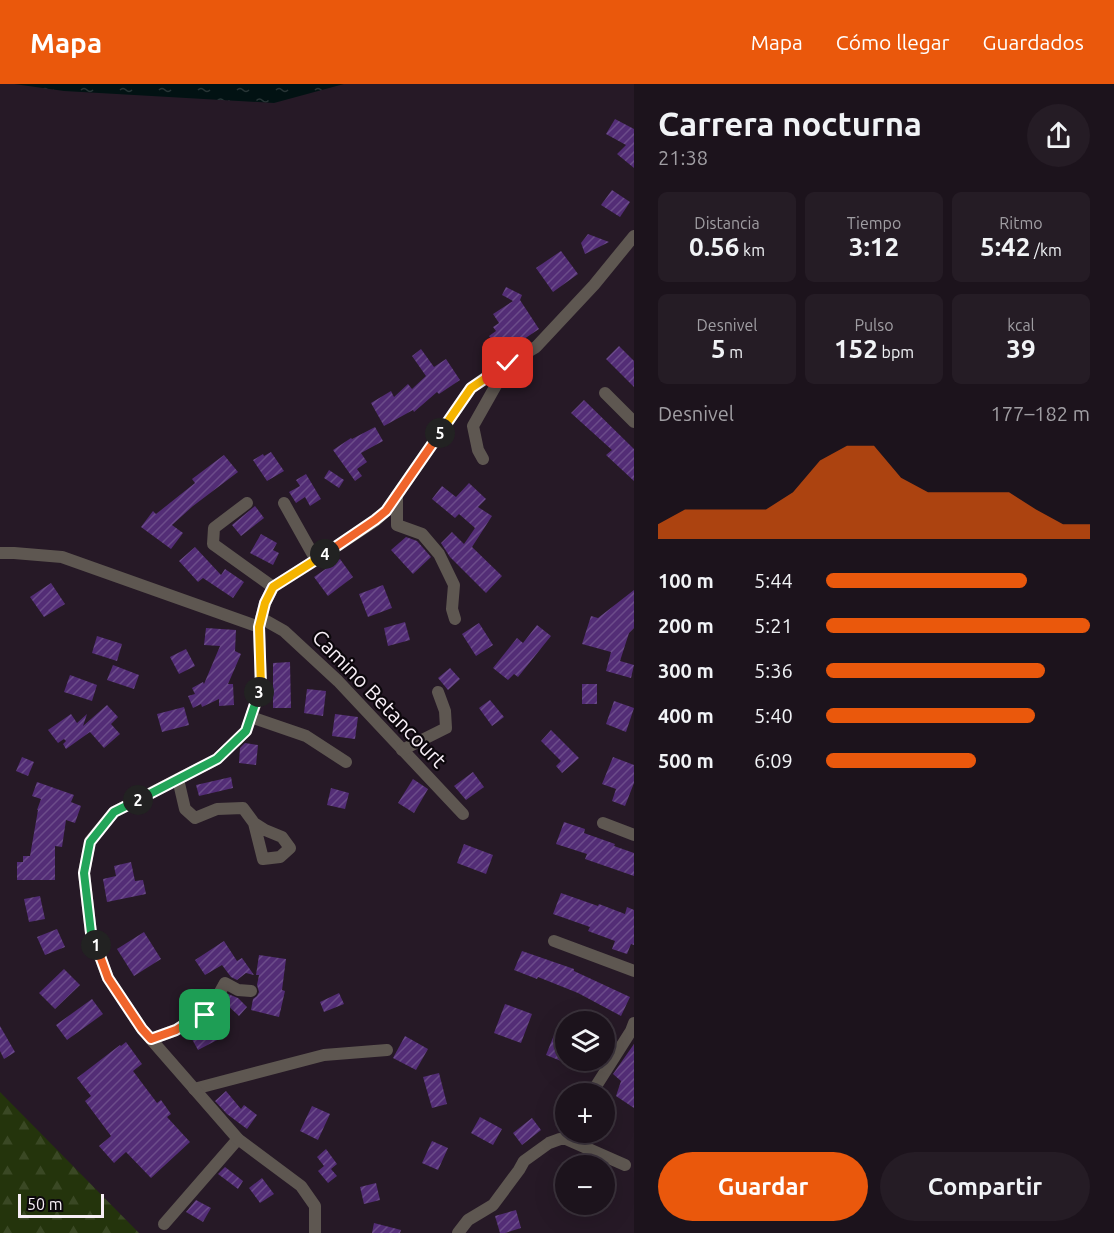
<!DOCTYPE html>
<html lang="es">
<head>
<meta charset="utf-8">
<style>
  :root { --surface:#1c131c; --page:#251c25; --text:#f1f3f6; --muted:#a09ea3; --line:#3a323b; --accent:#ea580c }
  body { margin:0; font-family:Ubuntu,sans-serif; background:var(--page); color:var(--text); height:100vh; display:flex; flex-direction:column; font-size:22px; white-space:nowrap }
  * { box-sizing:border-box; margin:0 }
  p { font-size:20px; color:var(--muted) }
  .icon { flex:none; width:33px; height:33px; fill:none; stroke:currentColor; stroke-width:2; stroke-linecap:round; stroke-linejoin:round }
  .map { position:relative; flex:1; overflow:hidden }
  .sheet { display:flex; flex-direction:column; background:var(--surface); width:480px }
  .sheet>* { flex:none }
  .controls { position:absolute; left:555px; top:927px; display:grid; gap:12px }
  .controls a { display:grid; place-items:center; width:60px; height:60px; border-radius:50%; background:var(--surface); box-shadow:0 6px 24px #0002,0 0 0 2px var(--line); font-size:30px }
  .scale { position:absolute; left:18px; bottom:15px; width:86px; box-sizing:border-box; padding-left:6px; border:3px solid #f7eef6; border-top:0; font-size:16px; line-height:21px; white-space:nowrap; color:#f7eef6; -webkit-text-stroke:4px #0c070c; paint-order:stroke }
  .pin { position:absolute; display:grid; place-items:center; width:51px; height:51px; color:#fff; margin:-26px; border-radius:12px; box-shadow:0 3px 9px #0006 }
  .km { position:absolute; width:30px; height:30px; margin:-15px; border-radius:50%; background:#222; color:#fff; font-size:16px; line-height:30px; text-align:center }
  .round { display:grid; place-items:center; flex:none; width:63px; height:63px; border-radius:32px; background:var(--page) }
  .overview { display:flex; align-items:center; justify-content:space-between; height:102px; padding:0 24px }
  h1 { font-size:33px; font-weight:700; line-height:45px }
  .figures { display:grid; grid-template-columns:repeat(3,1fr); gap:9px; height:102px; padding:6px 24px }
  .figures div { display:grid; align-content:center; border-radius:9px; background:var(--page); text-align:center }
  .figures b { font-size:26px; font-weight:700 }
  .figures small { font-size:16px; font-weight:400 }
  .figures p { font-size:16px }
  .chart { height:168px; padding:12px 24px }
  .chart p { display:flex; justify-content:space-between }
  .chart svg { width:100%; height:108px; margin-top:6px; fill:var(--accent); opacity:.7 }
  .cta { display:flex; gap:12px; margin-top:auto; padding:12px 24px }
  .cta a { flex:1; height:69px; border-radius:36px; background:var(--accent); color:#fff; font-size:24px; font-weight:700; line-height:69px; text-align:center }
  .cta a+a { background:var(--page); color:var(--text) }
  ul { padding:0 24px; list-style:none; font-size:20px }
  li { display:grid; grid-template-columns:96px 72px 1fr; align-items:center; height:45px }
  li i { height:15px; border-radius:8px; background:var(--accent) }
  header { display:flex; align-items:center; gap:36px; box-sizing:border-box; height:84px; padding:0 30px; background:var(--accent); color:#fff }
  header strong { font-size:28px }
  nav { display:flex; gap:33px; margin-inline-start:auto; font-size:21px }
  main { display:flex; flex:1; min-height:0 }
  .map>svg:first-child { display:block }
</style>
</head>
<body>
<header>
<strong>Mapa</strong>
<nav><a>Mapa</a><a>Cómo llegar</a><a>Guardados</a></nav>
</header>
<main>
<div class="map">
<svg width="634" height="1149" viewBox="0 0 634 1149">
  <defs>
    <pattern id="forest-firs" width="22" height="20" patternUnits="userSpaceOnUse" patternTransform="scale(1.5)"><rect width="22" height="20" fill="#24340c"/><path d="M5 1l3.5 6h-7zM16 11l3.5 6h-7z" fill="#3a4824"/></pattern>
    <pattern id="water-ripples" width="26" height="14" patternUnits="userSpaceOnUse" patternTransform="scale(1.5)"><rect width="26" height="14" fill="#021213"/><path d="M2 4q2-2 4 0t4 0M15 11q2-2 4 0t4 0" fill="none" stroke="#283536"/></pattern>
    <pattern id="building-hatch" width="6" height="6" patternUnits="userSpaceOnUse" patternTransform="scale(1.5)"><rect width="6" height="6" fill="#532d76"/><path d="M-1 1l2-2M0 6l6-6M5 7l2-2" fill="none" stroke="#6c4c8a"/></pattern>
  </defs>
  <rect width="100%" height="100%" fill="#261926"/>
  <!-- forest -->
  <path fill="url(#forest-firs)" d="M 0,1008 L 139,1149 L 0,1149 Z"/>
  <!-- water -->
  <path fill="url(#water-ripples)" d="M 14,0 L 344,0 L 274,19 L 64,7 Z"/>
  <!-- building -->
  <g fill="url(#building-hatch)">
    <path d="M 615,35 L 634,45 L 634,84 L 617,70 L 626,61 L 606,50 Z"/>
    <path d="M 612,106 L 630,118 L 620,133 L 601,121 Z"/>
    <path d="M 588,150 L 609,158 L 585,170 L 581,159 Z"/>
    <path d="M 561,167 L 578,190 L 553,208 L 536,184 Z"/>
    <path d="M 506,203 L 522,211 L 520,216 L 539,245 L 506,267 L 501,260 L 497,263 L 489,252 L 496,247 L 493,243 L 499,239 L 493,230 L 513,217 L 502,211 Z"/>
    <path d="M 619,262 L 634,277 L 634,303 L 606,275 Z"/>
    <path d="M 421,265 L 434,283 L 446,275 L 460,296 L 439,310 L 437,308 L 414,328 L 413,326 L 384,342 L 371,319 L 391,307 L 394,313 L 408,300 L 412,305 L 426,292 L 412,272 Z"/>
    <path d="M 584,316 L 634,365 L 634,397 L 606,371 L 612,366 L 571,329 Z"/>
    <path d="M 375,343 L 383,357 L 361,369 L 367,378 L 357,385 L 362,392 L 355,397 L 333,366 L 351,354 L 352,355 Z"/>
    <path d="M 271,368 L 284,387 L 267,397 L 253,376 L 263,370 L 264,372 Z"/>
    <path d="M 224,371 L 238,388 L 193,422 L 172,441 L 183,449 L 171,465 L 141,443 L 153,427 L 156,430 L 195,399 L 192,395 Z"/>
    <path d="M 329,386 L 344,396 L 339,404 L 324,394 Z"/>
    <path d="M 306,390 L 321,415 L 310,422 L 305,413 L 296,419 L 289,408 L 300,402 L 296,396 Z"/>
    <path d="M 469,399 L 486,415 L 478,423 L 492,432 L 472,463 L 502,492 L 486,509 L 450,473 L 441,459 L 452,448 L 464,460 L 475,444 L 459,430 L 455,434 L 432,415 L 442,402 L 456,413 Z"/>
    <path d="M 255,422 L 264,434 L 241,452 L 232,441 Z"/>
    <path d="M 261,450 L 277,459 L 273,466 L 279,469 L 273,481 L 250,469 Z"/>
    <path d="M 406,453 L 417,457 L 431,473 L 413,490 L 391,466 Z"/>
    <path d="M 195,463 L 221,491 L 225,485 L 244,498 L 233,514 L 203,494 L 198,498 L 179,477 Z"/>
    <path d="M 340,475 L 353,493 L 328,512 L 314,493 Z"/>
    <path d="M 51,499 L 65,520 L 44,533 L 30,513 Z"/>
    <path d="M 383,501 L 392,524 L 368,533 L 359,510 Z"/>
    <path d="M 634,506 L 634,544 L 629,549 L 620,577 L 634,581 L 631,594 L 606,587 L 611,568 L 582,560 L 591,532 L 598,534 Z"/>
    <path d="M 405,538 L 410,556 L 388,562 L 384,544 Z"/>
    <path d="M 479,539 L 493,561 L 476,572 L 462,550 Z"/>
    <path d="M 537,541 L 551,552 L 518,593 L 514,590 L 508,596 L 493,584 L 517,554 L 523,559 Z"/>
    <path d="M 206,544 L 236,546 L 235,567 L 241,570 L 228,600 L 233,600 L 234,621 L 219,622 L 219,615 L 202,623 L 201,620 L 193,624 L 188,612 L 195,610 L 192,604 L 203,598 L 204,600 L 220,562 L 204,561 Z"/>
    <path d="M 97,552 L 122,560 L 117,577 L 92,569 Z"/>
    <path d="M 186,565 L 195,582 L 179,590 L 170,573 Z"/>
    <path d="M 290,578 L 291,624 L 273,624 L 273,579 Z"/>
    <path d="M 113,581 L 139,591 L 134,605 L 107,596 Z"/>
    <path d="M 450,584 L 460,595 L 448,606 L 438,594 Z"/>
    <path d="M 70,591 L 97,601 L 92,617 L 64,608 Z"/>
    <rect x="582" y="600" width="15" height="20"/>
    <path d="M 307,605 L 326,607 L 323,632 L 304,629 Z"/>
    <path d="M 490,616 L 504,633 L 492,642 L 479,624 Z"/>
    <path d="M 614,617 L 634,624 L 626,648 L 606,640 Z"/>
    <path d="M 107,621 L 118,633 L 111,640 L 120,650 L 104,664 L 90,648 L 66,665 L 63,660 L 66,657 L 64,655 L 58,659 L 48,646 L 71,630 L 77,639 L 87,630 L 83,642 Z"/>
    <path d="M 184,623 L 189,641 L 162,648 L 157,630 Z"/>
    <path d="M 335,630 L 358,633 L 355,655 L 332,652 Z"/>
    <path d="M 551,646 L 579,674 L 562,689 L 556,682 L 561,677 L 541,657 Z"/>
    <path d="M 245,659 L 258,661 L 256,681 L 239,679 L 240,664 Z"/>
    <path d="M 22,673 L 34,678 L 28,692 L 16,687 Z"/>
    <path d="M 613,673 L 634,681 L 634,699 L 625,722 L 612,717 L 616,705 L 602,700 Z"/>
    <path d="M 473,688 L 484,703 L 466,716 L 454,702 Z"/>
    <path d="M 231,693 L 233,704 L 199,712 L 196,701 Z"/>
    <path d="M 413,695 L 428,705 L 414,729 L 398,719 Z"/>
    <path d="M 37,698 L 74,711 L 71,718 L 81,722 L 75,739 L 66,736 L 62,763 L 55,762 L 55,796 L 17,796 L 17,778 L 23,778 L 23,772 L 30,772 L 38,726 L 37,726 L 41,715 L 32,712 Z"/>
    <path d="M 331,704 L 349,709 L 345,725 L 327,721 Z"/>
    <path d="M 564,738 L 585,745 L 584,749 L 615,760 L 614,762 L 634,769 L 634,792 L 585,775 L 587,770 L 556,760 Z"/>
    <path d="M 464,760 L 493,771 L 486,790 L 457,779 Z"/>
    <path d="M 131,778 L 135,797 L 143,796 L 146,810 L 107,818 L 103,795 L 116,792 L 114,782 Z"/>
    <path d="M 561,809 L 598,822 L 599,820 L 625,830 L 627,823 L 634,826 L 634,861 L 631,860 L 627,870 L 612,865 L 615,857 L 588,847 L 590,843 L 553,830 Z"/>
    <path d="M 40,812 L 45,835 L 29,838 L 24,815 Z"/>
    <path d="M 57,845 L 65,863 L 45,871 L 37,853 Z"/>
    <path d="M 144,848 L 161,875 L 134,892 L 117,865 Z"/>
    <path d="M 224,857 L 237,877 L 242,874 L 254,891 L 246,889 L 237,896 L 231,893 L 222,881 L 205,891 L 195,876 Z"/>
    <path d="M 522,867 L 574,885 L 574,887 L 630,913 L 621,932 L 578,909 L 538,893 L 537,895 L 514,886 Z"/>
    <path d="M 259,871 L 286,875 L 282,906 L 285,907 L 279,933 L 251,926 L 253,915 L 257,912 L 259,908 L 257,901 L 259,891 L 256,891 Z"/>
    <path d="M 64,885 L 80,901 L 55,925 L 39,909 Z"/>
    <path d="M 339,909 L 344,920 L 324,928 L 320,918 Z"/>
    <path d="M 228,910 L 238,914 L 247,923 L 239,932 L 224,918 Z"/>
    <path d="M 92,915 L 103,930 L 67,956 L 56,941 Z"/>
    <path d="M 505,920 L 532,930 L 521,959 L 494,949 Z"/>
    <path d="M 213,937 L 221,954 L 198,966 L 188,948 L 194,944 L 205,940 L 206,941 Z"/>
    <path d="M 0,942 L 15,968 L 4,975 L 0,967 Z"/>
    <path d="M 554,951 L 566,955 L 566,979 L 546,971 Z"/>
    <path d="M 405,952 L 428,965 L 416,986 L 393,974 Z"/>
    <path d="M 126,958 L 142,980 L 133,987 L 157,1019 L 161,1016 L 171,1030 L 167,1033 L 190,1058 L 151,1094 L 126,1068 L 114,1079 L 99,1062 L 111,1052 L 85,1017 L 91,1012 L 77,994 L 120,961 L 121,962 Z"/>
    <path d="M 634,960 L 634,1024 L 616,1012 L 621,997 L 613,990 Z"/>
    <path d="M 439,989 L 447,1020 L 432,1024 L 423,993 Z"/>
    <path d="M 226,1007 L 241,1025 L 244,1021 L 257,1031 L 247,1045 L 227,1030 L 215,1017 Z"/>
    <path d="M 312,1022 L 330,1030 L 318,1056 L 300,1047 Z"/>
    <path d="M 480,1033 L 502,1045 L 493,1061 L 471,1049 Z"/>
    <path d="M 532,1034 L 541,1046 L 522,1061 L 513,1049 Z"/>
    <path d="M 432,1057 L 448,1064 L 438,1086 L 422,1079 Z"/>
    <path d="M 326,1065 L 337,1080 L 331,1085 L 337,1092 L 328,1099 L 318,1087 L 324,1082 L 317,1073 Z"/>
    <path d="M 225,1083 L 243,1097 L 238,1105 L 218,1090 Z"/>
    <path d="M 262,1094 L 274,1110 L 260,1119 L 249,1104 Z"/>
    <path d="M 376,1099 L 380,1116 L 364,1120 L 360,1103 Z"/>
    <path d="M 196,1116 L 211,1124 L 203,1138 L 186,1128 Z"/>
    <path d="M 516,1126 L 521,1144 L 505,1149 L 500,1149 L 495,1132 Z"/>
    <path d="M 374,1139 L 401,1146 L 400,1149 L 372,1149 Z"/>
  </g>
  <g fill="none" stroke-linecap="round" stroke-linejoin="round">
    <!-- minor -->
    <g stroke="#5e5751" stroke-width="12">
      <path d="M 605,309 L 634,338"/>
      <path d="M 483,375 L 478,366 L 473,342 L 508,280"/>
      <path d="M 397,411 L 397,441 L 422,450 L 439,470 L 454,501 L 452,525 L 455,535"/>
      <path d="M 247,419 L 214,444 L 213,460 L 273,503"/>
      <path d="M 284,419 L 316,476"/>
      <path d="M 0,469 L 14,469 L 62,473 L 259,543"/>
      <path d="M 261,534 L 284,547 L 338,597 L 463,730"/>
      <path d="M 251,633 L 306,652 L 346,678"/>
      <path d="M 402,666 L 446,644 L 445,627 L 438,608"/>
      <path d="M 178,695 L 185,725 L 195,734 L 217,725 L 243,724 L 254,739 L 263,775 L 280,773 L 290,764 L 282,753 L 265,746 L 254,739"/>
      <path d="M 603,739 L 634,751"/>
      <path d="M 554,857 L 634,887"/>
      <path d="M 151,955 L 176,946 L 190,937 L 205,931 L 214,919 L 225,899 L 238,906 L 251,907"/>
      <path d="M 194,1005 L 324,971 L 387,966"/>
      <path d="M 591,1010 L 631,947 L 634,939"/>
      <path d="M 164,1140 L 238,1055"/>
      <path d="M 315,1149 L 315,1122 L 301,1102 L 238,1055 L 142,945 L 108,894 L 91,849 L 84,789 L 90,757 L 114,728 L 217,675 L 246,647 L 261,604 L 259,543 L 265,519 L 273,503 L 316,476 L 375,437 L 386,427 L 471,304 L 489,291 L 536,263 L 594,201 L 634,152"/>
      <path d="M 458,1149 L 468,1136 L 493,1121 L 519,1086 L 524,1077 L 549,1059 L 560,1055 L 566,1055 L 625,1081"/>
    </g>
  </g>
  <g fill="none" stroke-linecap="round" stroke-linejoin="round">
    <defs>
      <path id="split-1" d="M 96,861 L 108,894 L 142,945 L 151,955 L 176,946 L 190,937 L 205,931"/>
      <path id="split-2" d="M 96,861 L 91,849 L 84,789 L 90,758 L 114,728 L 138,716"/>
      <path id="split-3" d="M 138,716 L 217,675 L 246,647 L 259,608"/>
      <path id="split-4" d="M 259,608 L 261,603 L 259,543 L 265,519 L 273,503 L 325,470"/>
      <path id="split-5" d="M 325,470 L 375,436 L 386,427 L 440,349"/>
      <path id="split-6" d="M 440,349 L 471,304 L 508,279"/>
    </defs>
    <!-- split-1 casing -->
    <use href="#split-1" stroke="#fff" stroke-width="12"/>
    <!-- split-2 casing -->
    <use href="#split-2" stroke="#fff" stroke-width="12"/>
    <!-- split-3 casing -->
    <use href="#split-3" stroke="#fff" stroke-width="12"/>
    <!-- split-4 casing -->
    <use href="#split-4" stroke="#fff" stroke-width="12"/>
    <!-- split-5 casing -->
    <use href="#split-5" stroke="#fff" stroke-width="12"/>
    <!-- split-6 casing -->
    <use href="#split-6" stroke="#fff" stroke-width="12"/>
    <!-- split-1 -->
    <use href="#split-1" stroke="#f0652b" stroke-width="8"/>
    <!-- split-2 -->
    <use href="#split-2" stroke="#22a559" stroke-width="8"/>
    <!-- split-3 -->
    <use href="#split-3" stroke="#22a559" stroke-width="8"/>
    <!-- split-4 -->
    <use href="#split-4" stroke="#f5b400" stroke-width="8"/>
    <!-- split-5 -->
    <use href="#split-5" stroke="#f0652b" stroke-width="8"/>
    <!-- split-6 -->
    <use href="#split-6" stroke="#f5b400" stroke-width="8"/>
  </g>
  <g text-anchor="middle" stroke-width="4.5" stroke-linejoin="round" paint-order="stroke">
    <!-- street labels -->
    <g font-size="21" fill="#f7eef6" stroke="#0c070c">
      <text transform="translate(379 615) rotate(46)" y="7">Camino Betancourt</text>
    </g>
  </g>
</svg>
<div class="controls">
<a><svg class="icon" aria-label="layers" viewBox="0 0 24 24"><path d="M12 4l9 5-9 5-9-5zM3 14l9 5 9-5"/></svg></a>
<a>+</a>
<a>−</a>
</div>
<div class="scale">50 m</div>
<div class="pin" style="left:205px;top:931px;background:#1e9e55"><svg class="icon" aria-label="arrive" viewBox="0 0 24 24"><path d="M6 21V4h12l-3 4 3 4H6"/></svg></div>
<div class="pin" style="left:508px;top:279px;background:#d93025"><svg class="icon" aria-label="check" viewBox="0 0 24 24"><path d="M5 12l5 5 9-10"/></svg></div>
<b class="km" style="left:96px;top:861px">1</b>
<b class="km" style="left:138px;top:716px">2</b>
<b class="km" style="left:259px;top:608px">3</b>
<b class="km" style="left:325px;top:470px">4</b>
<b class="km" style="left:440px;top:349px">5</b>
</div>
<section class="sheet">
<div class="overview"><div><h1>Carrera nocturna</h1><p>21:38</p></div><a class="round"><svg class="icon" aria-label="share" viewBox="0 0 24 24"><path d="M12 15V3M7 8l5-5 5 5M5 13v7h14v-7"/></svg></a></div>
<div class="figures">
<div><p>Distancia</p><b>0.56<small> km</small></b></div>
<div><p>Tiempo</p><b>3:12</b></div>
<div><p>Ritmo</p><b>5:42<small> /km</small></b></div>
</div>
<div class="figures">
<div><p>Desnivel</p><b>5<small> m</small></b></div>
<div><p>Pulso</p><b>152<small> bpm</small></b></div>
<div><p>kcal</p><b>39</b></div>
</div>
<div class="chart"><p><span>Desnivel</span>177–182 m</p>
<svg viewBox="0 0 160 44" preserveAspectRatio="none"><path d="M0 44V38L10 32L20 32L30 32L40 32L50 25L60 12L70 6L80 6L90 19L100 25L110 25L120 25L130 25L140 32L150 38L160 38V44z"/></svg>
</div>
<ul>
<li><b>100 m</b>5:44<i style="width:76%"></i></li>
<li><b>200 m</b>5:21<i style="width:100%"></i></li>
<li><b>300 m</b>5:36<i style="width:83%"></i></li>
<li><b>400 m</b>5:40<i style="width:79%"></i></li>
<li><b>500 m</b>6:09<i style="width:57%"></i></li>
</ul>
<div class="cta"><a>Guardar</a><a>Compartir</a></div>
</section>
</main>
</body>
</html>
